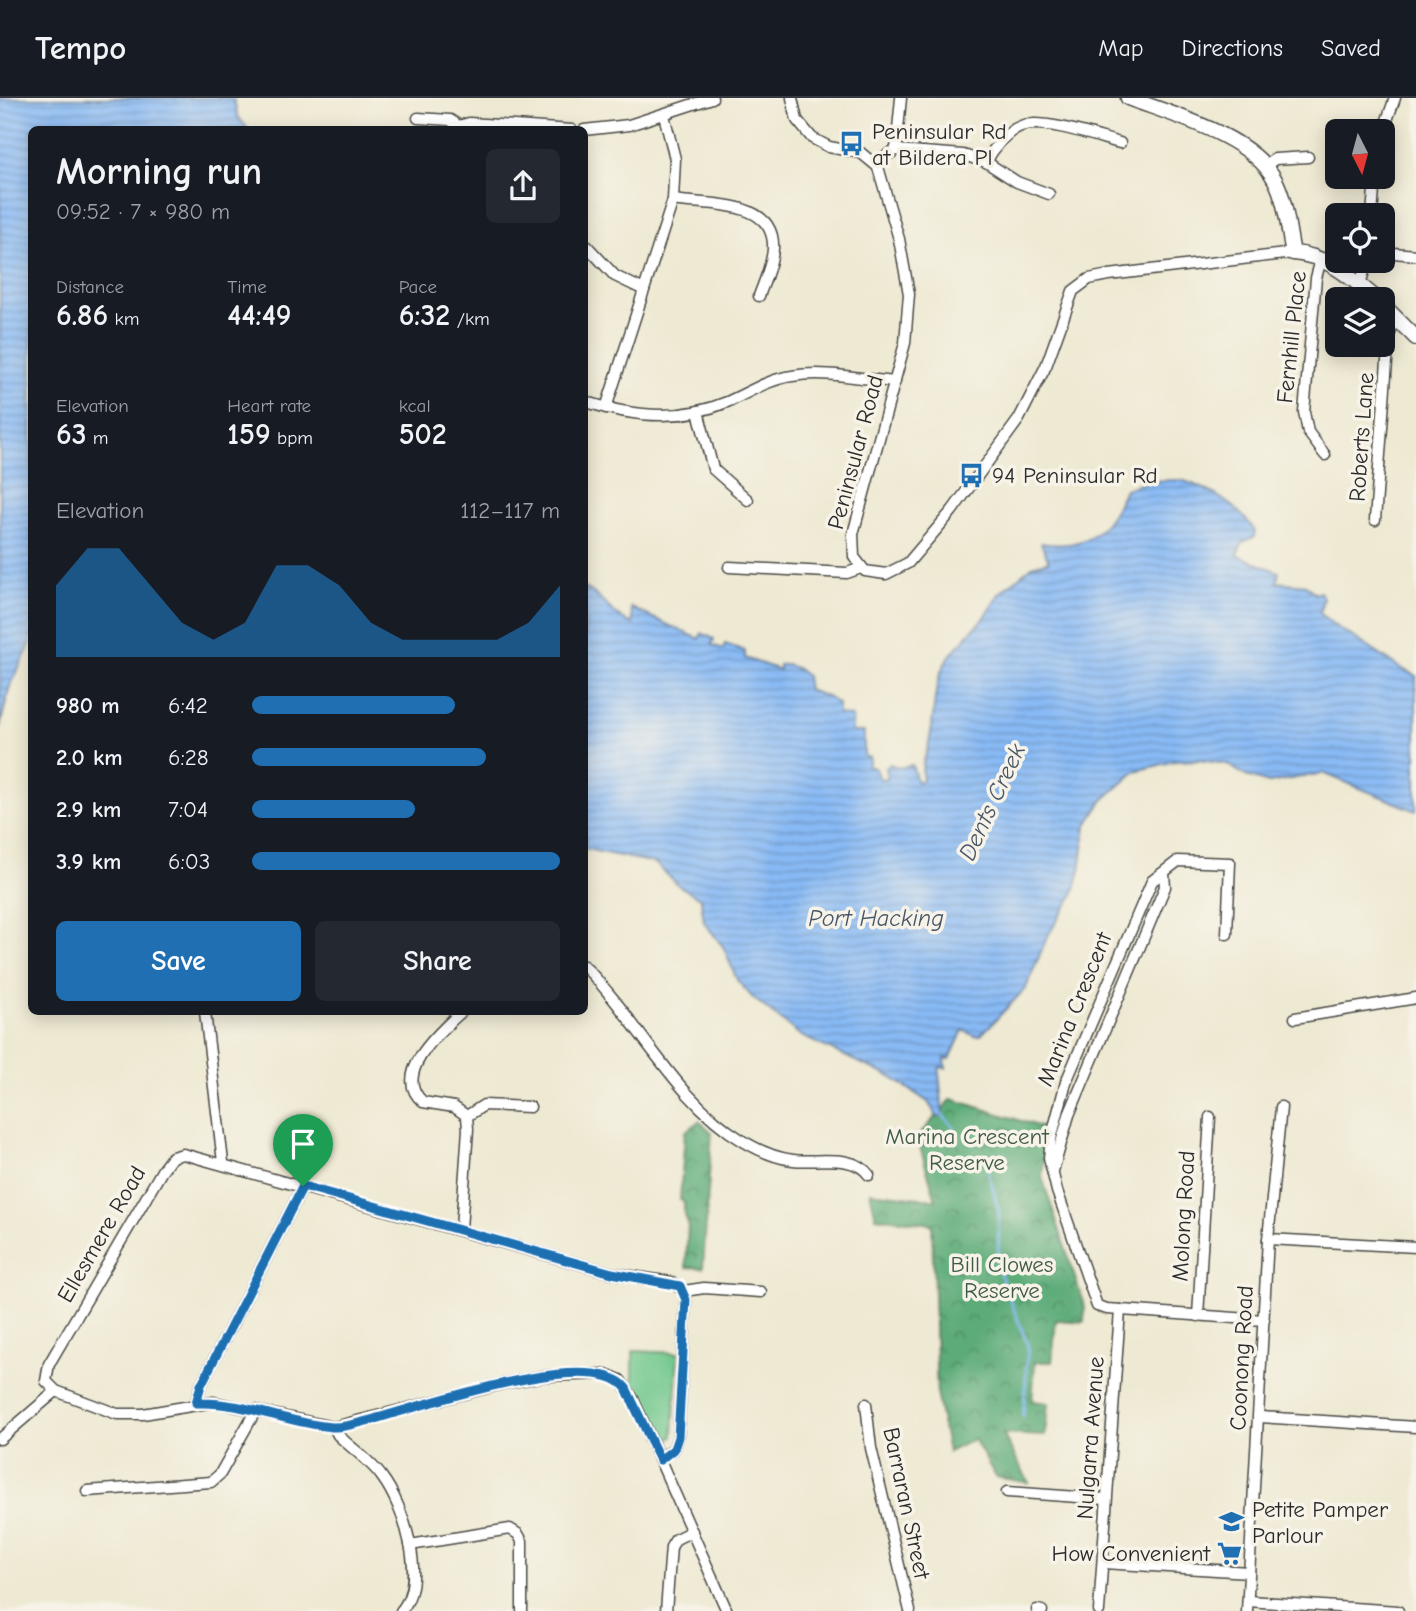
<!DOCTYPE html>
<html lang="en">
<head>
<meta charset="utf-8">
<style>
  :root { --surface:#171b24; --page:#242831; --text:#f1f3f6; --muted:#9ea1a6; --line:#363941; --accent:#1f6fb2 }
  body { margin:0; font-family:"Comic Neue",sans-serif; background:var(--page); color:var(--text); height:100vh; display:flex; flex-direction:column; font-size:26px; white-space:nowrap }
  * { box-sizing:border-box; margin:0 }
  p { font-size:23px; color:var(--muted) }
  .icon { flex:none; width:38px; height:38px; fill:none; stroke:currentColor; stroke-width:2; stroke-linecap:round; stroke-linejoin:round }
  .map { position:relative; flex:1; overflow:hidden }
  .details { position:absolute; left:28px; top:28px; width:560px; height:889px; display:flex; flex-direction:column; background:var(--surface); border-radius:10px; box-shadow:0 4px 18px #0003 }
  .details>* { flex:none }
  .needle { width:46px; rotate:174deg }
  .tools { position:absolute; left:1325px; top:21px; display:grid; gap:14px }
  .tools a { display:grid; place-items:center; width:70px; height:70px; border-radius:10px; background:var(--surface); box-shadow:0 4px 18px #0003; font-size:35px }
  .pin { position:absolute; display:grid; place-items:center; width:60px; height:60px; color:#fff; margin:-72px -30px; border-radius:50% 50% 50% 0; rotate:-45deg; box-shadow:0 0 7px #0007 }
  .pin .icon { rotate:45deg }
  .round { display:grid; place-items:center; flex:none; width:74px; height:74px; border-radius:10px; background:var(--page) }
  .head { display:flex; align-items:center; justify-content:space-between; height:119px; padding:0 28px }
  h1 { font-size:38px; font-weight:700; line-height:52px }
  .figures { display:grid; grid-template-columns:repeat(3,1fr); gap:10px; height:119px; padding:7px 28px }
  .figures div { display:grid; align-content:center }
  .figures b { font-size:30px; font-weight:700 }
  .figures small { font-size:19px; font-weight:400 }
  .figures p { font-size:19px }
  .chart { height:196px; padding:14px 28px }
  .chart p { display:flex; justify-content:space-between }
  .chart svg { width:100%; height:126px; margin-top:7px; fill:var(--accent); opacity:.7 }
  .button { display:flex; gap:14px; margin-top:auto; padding:14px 28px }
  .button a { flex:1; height:80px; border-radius:10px; background:var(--accent); color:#fff; font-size:28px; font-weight:700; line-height:80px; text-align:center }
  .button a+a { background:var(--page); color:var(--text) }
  ul { padding:0 28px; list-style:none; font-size:23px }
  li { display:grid; grid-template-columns:112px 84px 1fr; align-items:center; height:52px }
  li i { height:18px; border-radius:9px; background:var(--accent) }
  header { display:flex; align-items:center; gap:42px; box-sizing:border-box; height:98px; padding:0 35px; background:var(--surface); border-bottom:2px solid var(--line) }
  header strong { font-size:33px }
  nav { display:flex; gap:38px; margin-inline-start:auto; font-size:24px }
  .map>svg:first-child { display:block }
</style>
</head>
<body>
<header>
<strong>Tempo</strong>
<nav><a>Map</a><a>Directions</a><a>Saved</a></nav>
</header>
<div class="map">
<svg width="1416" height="1513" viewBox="0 0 1416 1513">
  <defs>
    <pattern id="forest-crowns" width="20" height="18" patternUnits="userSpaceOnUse" patternTransform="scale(1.75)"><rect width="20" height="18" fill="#5dac78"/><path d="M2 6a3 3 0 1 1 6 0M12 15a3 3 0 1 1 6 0" fill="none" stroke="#4d8c63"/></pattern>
    <pattern id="water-rules" width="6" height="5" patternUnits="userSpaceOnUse" patternTransform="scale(1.75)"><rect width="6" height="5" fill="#88baf5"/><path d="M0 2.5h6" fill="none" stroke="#6f97c7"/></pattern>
  </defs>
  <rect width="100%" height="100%" fill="#f7f3e8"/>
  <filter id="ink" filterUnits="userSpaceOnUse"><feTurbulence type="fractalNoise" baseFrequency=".0143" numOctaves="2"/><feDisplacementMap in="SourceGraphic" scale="14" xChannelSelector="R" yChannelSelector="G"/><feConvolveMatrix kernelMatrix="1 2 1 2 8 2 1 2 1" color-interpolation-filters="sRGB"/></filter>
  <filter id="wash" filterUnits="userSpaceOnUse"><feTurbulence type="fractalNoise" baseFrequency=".00686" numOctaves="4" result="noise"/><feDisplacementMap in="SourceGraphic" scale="28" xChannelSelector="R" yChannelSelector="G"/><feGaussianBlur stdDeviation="1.57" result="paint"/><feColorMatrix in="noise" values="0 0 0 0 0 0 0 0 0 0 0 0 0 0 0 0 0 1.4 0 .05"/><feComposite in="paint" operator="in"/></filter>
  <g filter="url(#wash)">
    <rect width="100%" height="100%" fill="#eee9d2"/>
    <!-- green -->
    <path fill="#72c88d" stroke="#4e7a5c" stroke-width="2" d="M 633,1253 L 678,1255 L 673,1339 L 667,1344 L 659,1339 L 633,1286 Z"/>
    <!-- forest -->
    <g fill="url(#forest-crowns)" stroke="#446c52" stroke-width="2">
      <path d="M 952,1001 L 1047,1031 L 1042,1079 L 1085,1210 L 1084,1224 L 1056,1222 L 1052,1264 L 1035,1264 L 1032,1303 L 1048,1305 L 1045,1338 L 1003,1336 L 1029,1385 L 996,1379 L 974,1341 L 948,1354 L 937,1300 L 932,1126 L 876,1119 L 870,1094 L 936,1102 L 917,1039 Z"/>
      <path d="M 699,1023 L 712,1034 L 703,1170 L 686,1169 L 688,1125 L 684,1115 L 684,1104 L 680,1102 L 685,1034 Z"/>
    </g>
    <!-- water -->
    <g fill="url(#water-rules)" stroke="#5a7290" stroke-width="2">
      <path d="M 0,0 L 233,0 L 238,19 L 248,31 L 32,32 L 31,545 L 9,591 L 0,629 Z"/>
      <path d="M 1181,382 C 1210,391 1239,408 1255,433 L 1254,439 L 1243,444 L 1237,457 L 1279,474 L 1277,484 L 1306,487 L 1315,496 L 1320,494 L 1323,500 L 1320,515 C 1334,530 1348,535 1364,546 C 1382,558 1396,569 1416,578 L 1416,713 L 1323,675 L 1269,685 L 1246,678 L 1227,666 L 1199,662 L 1174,663 L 1136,673 L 1103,702 L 1086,728 L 1080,773 L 1073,797 L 1047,839 L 1026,890 L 981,937 L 975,938 L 963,932 L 950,961 L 945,960 L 946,970 L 940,969 L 939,975 L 943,1017 L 938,1020 L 928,1004 L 891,979 L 801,938 L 752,899 L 737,882 L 724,850 L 704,824 L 701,801 L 678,787 L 655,765 L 585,751 L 585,490 C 604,499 613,520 633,526 L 631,510 L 699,541 L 702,535 L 714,541 L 712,547 L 723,551 L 725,546 L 745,553 L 745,560 L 779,572 L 779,567 C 789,566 799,571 806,578 L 808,592 L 828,599 L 838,606 L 838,616 L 852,619 L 852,634 L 864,634 L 864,658 L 870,660 L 868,668 L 875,670 L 880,681 L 887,681 L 886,670 L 890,666 L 899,670 L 912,667 L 917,684 L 923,682 C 920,668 926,658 929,645 C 938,605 928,571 967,540 L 966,538 L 984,521 L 999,496 L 1032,468 L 1049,463 L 1041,445 C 1088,453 1108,432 1125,391 L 1150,383 Z"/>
    </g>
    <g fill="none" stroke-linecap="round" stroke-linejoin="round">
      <!-- stream -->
      <g stroke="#88baf5" stroke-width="2.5">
        <path d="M 940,1015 L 955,1030"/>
        <path d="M 988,1072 L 999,1114 L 998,1170 L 1028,1248 L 1023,1319"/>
      </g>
    </g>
  </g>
  <g filter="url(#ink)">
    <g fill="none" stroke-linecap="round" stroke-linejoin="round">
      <defs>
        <g id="street">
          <path d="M 792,0 L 797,22 L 812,40 L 829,49 L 861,55 L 878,69 L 899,141 L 909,196 L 905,245 L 853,436 L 854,459 L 865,473 L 886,476 L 908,465 L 952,413 L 1019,321 L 1046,268 L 1073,193 L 1089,181 L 1109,177 L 1293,155"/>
          <path d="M 418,20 L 450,22 L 459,28 L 469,25 L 572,32"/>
          <path d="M 584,32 L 629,27 L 712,0"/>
          <path d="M 1382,36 L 1395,0"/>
          <path d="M 896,52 L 901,0"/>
          <path d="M 875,64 L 896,52 L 963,57 L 986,64 L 1017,84 L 1049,96"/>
          <path d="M 986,64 C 993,51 1007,33 1021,28 C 1043,20 1097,39 1120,45"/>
          <path d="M 1266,67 L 1275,61 L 1308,59"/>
          <path d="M 673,102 C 707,108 776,100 773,151 C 772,167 764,184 759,198"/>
          <path d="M 1372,117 L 1375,79"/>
          <path d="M 585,146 L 615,178 L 644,192"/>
          <path d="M 1382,154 L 1416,157"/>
          <path d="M 1321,161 L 1316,180 L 1304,314 L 1308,334 L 1325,357"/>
          <path d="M 1360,187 L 1367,163"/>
          <path d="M 584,303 C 631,319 680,324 727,304 C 748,295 769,281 792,278 C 825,272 862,281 895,284"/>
          <path d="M 606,310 L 673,102 L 675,61 L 664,17"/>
          <path d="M 698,313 L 713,371 L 748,402"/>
          <path d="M 1375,422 L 1389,237 L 1397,219"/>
          <path d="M 729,469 L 847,475 L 861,470"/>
          <path d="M 1227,836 L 1230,765 L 1178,763 L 1152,783 L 1066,984 L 1051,1041 L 1049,1060 L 1057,1093 L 1097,1208 L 1107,1211 L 1264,1222"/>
          <path d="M 584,868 C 640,924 674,1001 743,1043 C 758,1052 776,1060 793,1062 C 817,1065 853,1055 869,1077"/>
          <path d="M 205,914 L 223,1064"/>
          <path d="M 1295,920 L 1416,900"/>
          <path d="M 467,1018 L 484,1007 L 530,1009"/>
          <path d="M 1053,1073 L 1069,1017 L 1165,789 L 1164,775"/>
          <path d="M 461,1131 L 468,1031 L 467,1018 L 454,1009 L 423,1004 C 390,976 442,932 461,914"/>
          <path d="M 1268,1141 L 1416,1149"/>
          <path d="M 684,1193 L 671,1184 L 612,1175 L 183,1056 L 172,1059 L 163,1071 L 49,1266 L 46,1283 L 56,1293 L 117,1316 L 143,1316 L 214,1304 L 334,1329 L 506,1285 L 544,1278 L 606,1276 L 620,1282 L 632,1299 L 727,1513"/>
          <path d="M 684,1193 L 704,1190 L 761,1194"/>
          <path d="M 1198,1218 L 1210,1019"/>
          <path d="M 196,1305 L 201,1287 L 303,1088"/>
          <path d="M 866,1306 L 871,1350 L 910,1513"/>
          <path d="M 1260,1319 L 1416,1329"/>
          <path d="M 334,1329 L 338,1337 C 352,1351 371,1363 382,1379 C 404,1408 428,1482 401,1513"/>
          <path d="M 0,1341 L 56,1293"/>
          <path d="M 659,1361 L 674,1351 L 678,1339 L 686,1202 L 684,1193"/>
          <path d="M 87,1393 L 211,1384 L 220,1376 L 256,1312"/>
          <path d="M 1007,1394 L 1106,1401"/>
          <path d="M 410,1447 L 510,1431 L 518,1436 L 522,1443 L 522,1513"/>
          <path d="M 1103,1465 L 1249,1474"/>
          <path d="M 1248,1503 L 1398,1513"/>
          <path d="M 1037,1512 L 1042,1513"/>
          <path d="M 666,1513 L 671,1449 L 676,1441 L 692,1433"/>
          <path d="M 1099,1513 L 1120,1212"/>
          <path d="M 1247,1513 L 1268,1141 L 1281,1009"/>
        </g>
        <g id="secondary">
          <path d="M 1128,0 C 1173,17 1252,38 1275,82 C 1286,102 1288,132 1293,155 C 1327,157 1351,180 1377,201"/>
          <path d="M 1382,206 L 1416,240"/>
        </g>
      </defs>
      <!-- street casing -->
      <use href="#street" stroke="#484844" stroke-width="13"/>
      <!-- secondary casing -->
      <use href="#secondary" stroke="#484844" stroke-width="17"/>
      <!-- street -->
      <use href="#street" stroke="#fff" stroke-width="10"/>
      <!-- secondary -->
      <use href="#secondary" stroke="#fff" stroke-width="14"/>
    </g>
  </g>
  <g fill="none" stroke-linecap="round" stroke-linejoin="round" filter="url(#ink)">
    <defs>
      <path id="route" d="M 303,1088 L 612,1175 L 680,1188 L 686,1202 L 678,1339 L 674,1351 L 660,1362 L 626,1290 C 592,1248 423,1308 374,1321 C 362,1324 345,1330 332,1329 C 286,1325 243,1303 196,1305 L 201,1287 Z"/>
    </defs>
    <!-- route casing -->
    <use href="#route" stroke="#fff" stroke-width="14"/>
    <!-- route -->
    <use href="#route" stroke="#1f6fb2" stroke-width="9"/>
  </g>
  <!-- icons -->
  <defs>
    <symbol id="bus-bare" viewBox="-9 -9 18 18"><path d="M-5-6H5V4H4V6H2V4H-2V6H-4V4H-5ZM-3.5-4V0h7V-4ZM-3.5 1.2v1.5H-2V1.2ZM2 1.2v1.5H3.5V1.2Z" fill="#1f6fb2" stroke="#f7f3e8" stroke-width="2.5" paint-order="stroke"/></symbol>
    <symbol id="school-bare" viewBox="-9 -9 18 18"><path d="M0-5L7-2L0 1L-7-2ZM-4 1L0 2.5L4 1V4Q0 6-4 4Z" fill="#1f6fb2" stroke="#f7f3e8" stroke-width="2.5" paint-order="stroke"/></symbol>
    <symbol id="supermarket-bare" viewBox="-9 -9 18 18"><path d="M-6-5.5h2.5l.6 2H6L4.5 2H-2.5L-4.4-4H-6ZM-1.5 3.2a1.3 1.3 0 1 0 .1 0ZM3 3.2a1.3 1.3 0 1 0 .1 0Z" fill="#1f6fb2" stroke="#f7f3e8" stroke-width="2.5" paint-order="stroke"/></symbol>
  </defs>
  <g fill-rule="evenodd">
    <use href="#bus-bare" x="834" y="28" width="35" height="35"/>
    <use href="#bus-bare" x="954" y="360" width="35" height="35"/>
    <use href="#school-bare" x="1214" y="1406" width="35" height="35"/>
    <use href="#supermarket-bare" x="1212" y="1438" width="35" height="35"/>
  </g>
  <g text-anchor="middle" stroke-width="7" stroke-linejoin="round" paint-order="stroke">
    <!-- poi labels -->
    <g font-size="23" fill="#2b2b2b" stroke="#f7f3e8" text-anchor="start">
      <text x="872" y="41">Peninsular Rd<tspan x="872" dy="26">at Bildera Pl</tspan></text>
      <text x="992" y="385">94 Peninsular Rd</text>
      <text x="1252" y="1419">Petite Pamper<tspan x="1252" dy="26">Parlour</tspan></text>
      <text x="1210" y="1463" text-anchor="end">How Convenient</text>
    </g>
    <!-- street labels -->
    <g font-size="23" fill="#2b2b2b" stroke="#f7f3e8">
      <text transform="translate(1291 239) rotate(-84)" y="8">Fernhill Place</text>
      <text transform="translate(1361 339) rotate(-86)" y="8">Roberts Lane</text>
      <text transform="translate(855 354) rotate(-75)" y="8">Peninsular Road</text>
      <text transform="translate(1074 911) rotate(-68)" y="8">Marina Crescent</text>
      <text transform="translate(1183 1118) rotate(-87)" y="8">Molong Road</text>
      <text transform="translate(101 1136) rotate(-60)" y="8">Ellesmere Road</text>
      <text transform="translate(1241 1260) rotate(-87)" y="8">Coonong Road</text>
      <text transform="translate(1090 1340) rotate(-86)" y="8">Nulgarra Avenue</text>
      <text transform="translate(907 1405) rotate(78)" y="8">Barraran Street</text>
    </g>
    <!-- park labels -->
    <g font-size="23" fill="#405a48" stroke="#f7f3e8">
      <text x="967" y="1046">Marina Crescent<tspan x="967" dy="26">Reserve</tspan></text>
      <text x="1002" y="1174">Bill Clowes<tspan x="1002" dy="26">Reserve</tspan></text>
    </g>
    <!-- water labels -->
    <g font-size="24" font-style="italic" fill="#475668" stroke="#f7f3e8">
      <text transform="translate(992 704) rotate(-65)" y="8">Dents Creek</text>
      <text x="876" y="828">Port Hacking</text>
    </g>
  </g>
</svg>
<div class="tools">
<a><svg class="needle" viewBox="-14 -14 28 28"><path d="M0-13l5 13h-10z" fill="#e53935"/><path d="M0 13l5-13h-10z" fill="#9ea1a6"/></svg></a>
<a><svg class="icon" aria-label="locate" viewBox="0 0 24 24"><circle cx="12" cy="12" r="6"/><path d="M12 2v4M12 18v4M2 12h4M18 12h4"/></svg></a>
<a><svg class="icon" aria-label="layers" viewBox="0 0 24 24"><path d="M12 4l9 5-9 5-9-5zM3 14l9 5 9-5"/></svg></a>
</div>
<div class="pin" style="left:303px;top:1088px;background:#1e9e55"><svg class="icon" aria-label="arrive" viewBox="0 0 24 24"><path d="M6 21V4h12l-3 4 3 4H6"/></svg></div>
<section class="details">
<div class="head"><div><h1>Morning run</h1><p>09:52 · 7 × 980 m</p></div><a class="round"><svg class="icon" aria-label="share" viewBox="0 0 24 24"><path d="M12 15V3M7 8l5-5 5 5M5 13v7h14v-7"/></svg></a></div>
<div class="figures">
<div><p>Distance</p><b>6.86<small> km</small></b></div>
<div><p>Time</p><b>44:49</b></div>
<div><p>Pace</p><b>6:32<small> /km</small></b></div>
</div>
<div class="figures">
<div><p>Elevation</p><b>63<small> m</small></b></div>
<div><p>Heart rate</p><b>159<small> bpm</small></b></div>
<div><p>kcal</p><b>502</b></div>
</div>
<div class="chart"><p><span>Elevation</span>112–117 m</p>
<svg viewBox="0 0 160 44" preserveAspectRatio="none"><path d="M0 44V19L10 6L20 6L30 19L40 32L50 38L60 32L70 12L80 12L90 19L100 32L110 38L120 38L130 38L140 38L150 32L160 19V44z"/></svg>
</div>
<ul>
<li><b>980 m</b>6:42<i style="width:66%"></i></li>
<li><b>2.0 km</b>6:28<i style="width:76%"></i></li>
<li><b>2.9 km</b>7:04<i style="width:53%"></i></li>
<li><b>3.9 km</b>6:03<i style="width:100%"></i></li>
</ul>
<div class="button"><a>Save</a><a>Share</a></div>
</section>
</div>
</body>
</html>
